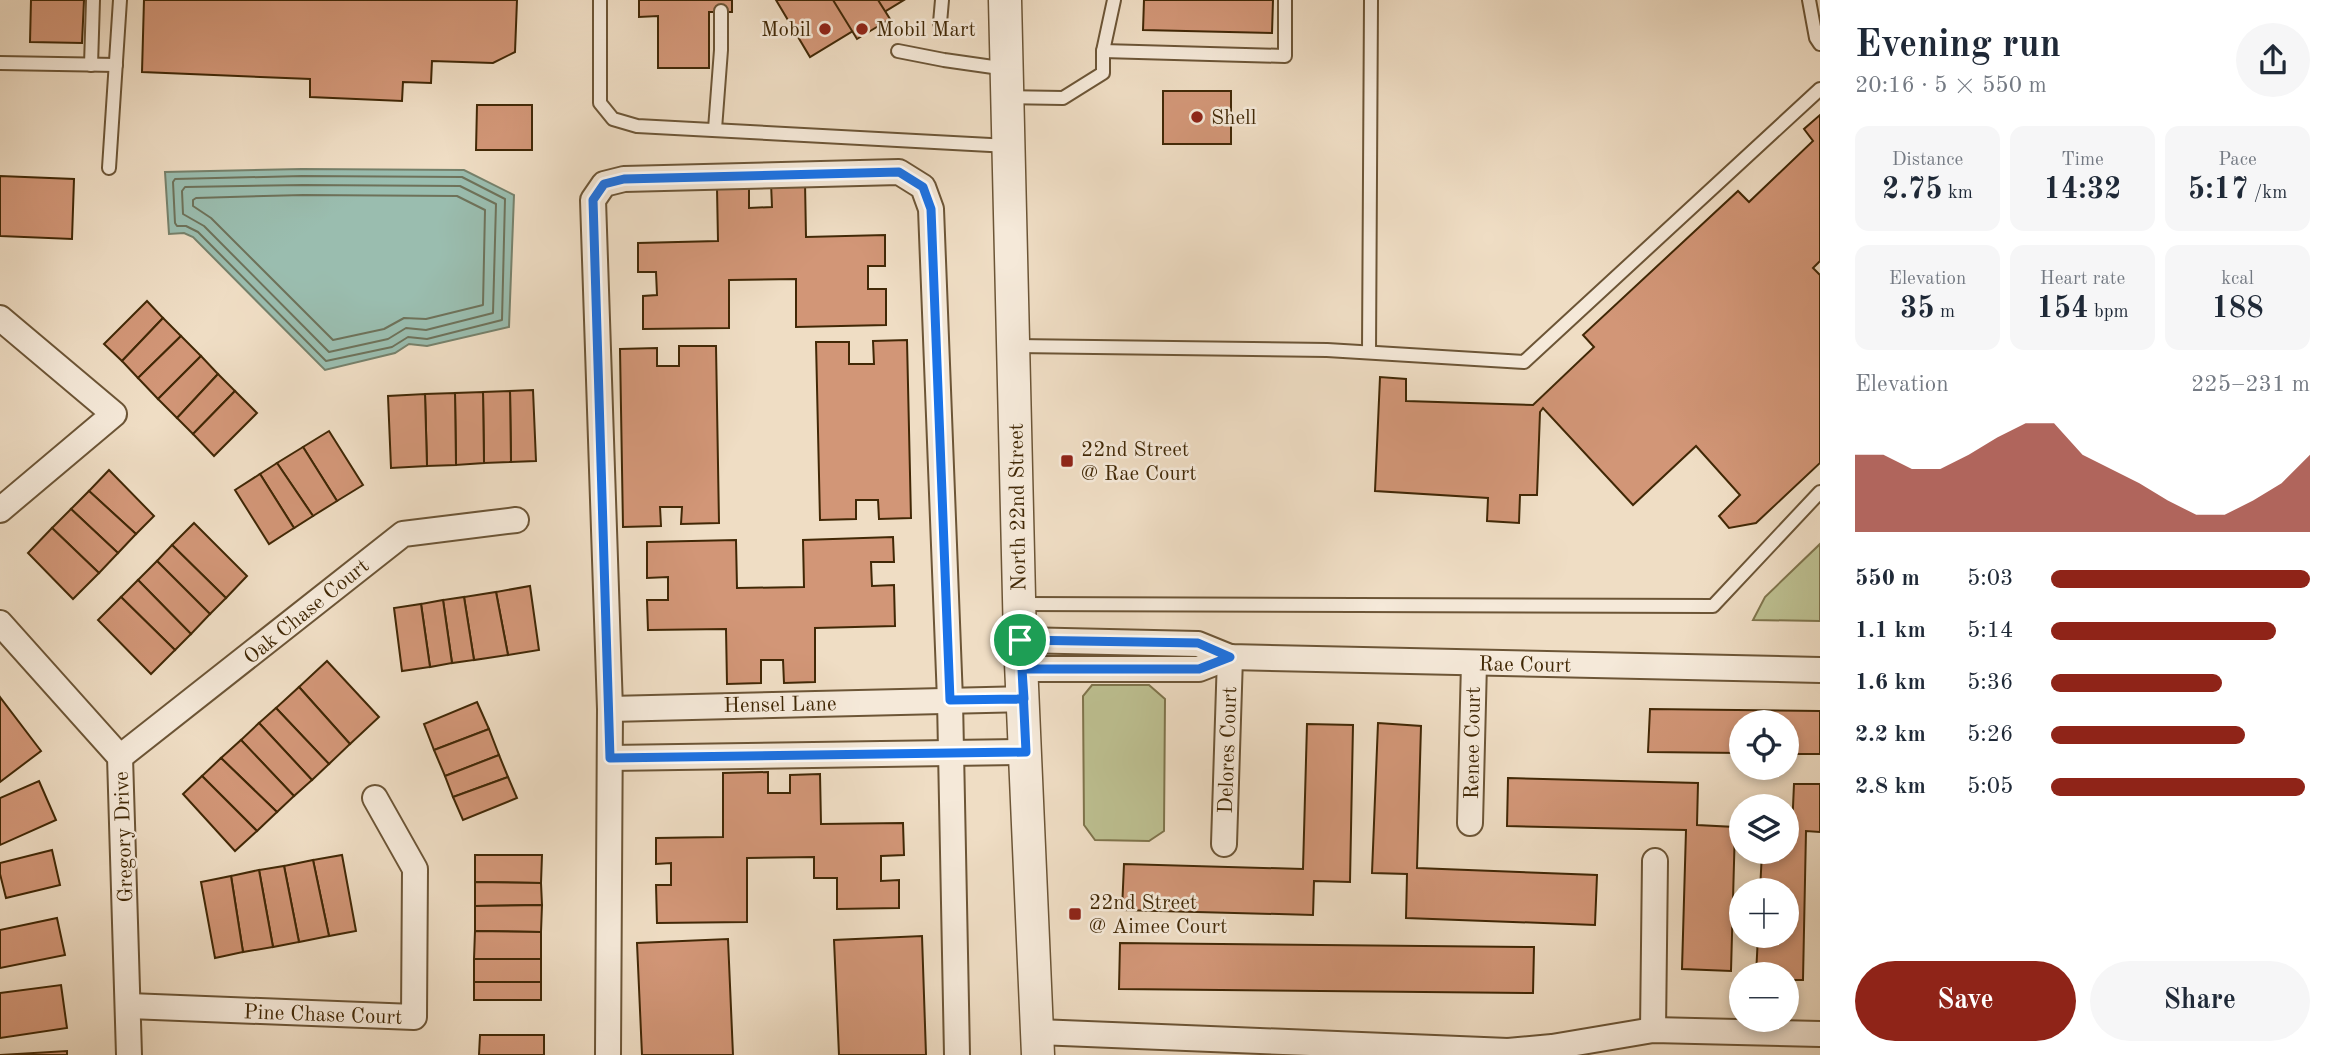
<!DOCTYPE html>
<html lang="en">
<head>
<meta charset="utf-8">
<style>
  :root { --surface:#fff; --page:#f6f6f7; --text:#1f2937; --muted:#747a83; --accent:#8f2418 }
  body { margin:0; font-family:"Old Standard TT",serif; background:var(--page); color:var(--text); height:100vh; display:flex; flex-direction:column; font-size:26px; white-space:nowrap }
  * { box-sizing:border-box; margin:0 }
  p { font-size:23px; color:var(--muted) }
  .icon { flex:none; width:38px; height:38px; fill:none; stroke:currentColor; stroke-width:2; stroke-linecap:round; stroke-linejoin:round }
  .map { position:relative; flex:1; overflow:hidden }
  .panel { display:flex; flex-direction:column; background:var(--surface); width:525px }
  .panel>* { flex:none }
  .fabs { position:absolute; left:1729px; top:710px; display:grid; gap:14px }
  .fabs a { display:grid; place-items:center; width:70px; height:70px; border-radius:50%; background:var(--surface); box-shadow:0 4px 10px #0003; font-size:35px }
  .pin { position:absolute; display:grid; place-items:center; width:60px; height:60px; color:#fff; margin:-30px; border:4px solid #fff; border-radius:50%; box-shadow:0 2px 7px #0007 }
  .round { display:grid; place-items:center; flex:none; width:74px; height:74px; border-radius:37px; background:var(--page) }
  .summary { display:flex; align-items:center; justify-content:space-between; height:119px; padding:0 35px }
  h1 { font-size:38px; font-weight:700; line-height:52px }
  .metrics { display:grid; grid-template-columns:repeat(3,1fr); gap:10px; height:119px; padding:7px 35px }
  .metrics div { display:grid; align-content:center; border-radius:14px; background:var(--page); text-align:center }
  .metrics b { font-size:30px; font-weight:700 }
  .metrics small { font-size:19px; font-weight:400 }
  .metrics p { font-size:19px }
  .chart { height:196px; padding:14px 35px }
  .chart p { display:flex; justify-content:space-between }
  .chart svg { width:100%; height:126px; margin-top:7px; fill:var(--accent); opacity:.7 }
  .action { display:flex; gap:14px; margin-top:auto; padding:14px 35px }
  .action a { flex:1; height:80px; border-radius:42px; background:var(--accent); color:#fff; font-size:28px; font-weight:700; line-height:80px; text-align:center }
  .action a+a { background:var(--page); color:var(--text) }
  ul { padding:0 35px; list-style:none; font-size:23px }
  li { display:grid; grid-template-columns:112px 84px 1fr; align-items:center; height:52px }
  li i { height:18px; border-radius:9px; background:var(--accent) }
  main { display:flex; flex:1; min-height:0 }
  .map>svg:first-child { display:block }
</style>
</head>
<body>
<main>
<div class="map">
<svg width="1820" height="1055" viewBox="0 0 1820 1055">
  <rect width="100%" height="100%" fill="#efddc4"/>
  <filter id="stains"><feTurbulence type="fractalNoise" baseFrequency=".00286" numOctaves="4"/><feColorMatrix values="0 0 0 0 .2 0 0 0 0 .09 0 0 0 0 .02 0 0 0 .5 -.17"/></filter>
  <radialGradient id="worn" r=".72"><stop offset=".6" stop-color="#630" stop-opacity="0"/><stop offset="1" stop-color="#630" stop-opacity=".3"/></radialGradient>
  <!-- green -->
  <g fill="#bdc091" stroke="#7f744c" stroke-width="2">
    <path d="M 1820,544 L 1820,621 L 1753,620 L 1765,597 Z"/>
    <path d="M 1092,685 L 1149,685 L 1165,699 L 1164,831 L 1149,841 L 1095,840 L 1084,825 L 1083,696 Z"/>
  </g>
  <!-- water -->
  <path fill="#9abdaf" stroke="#76816b" stroke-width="2" d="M 302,169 L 464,170 L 514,195 L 509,327 L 427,346 L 409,344 L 395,353 L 325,370 L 193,237 L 184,233 L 169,234 L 165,172 Z"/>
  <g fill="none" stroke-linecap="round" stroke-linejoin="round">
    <!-- shore -->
    <g stroke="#6e725a" stroke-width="2">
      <path d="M 302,176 L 462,177 L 505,199 L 502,320 L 427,339 L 408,337 L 392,347 L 326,361 L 198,232 L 186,226 L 177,226 L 175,223 L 173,182 L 175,179 Z"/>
      <path d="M 303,185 L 460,186 L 496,204 L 493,313 L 426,330 L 406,328 L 388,339 L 329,352 L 204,226 L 183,214 L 182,191 L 185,187 Z"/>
      <path d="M 303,195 L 457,196 L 485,210 L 483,305 L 426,319 L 404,318 L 384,329 L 333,340 L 211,218 L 193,206 L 193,200 L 196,198 Z"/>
    </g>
  </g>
  <!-- building -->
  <g fill="#d29677" stroke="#412806" stroke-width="2">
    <path d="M 31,0 L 84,0 L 82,43 L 30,42 Z"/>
    <path d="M 144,0 L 517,0 L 515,52 L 493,63 L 432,61 L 431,83 L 403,82 L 402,101 L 310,97 L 310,79 L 142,72 Z"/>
    <path d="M 639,0 L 732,0 L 732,12 L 709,12 L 709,68 L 658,68 L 658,16 L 639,17 Z"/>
    <path d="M 776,0 L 904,0 L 810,57 Z"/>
    <path d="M 833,0 L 878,0 L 890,19 L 857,39 Z"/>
    <path d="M 1144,0 L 1273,0 L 1272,33 L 1143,30 Z"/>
    <rect x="1163" y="91" width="68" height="53"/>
    <path d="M 477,105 L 532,105 L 532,150 L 476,150 Z"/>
    <path d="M 1820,115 L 1820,261 L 1813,268 L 1820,275 L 1820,463 L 1756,523 L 1729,528 L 1719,516 L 1740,495 L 1696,446 L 1633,505 L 1543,408 L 1540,412 L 1537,495 L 1520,495 L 1519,523 L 1487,521 L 1488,498 L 1375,491 L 1380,377 L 1406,379 L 1406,401 L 1533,405 L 1594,347 L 1583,335 L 1738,191 L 1749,202 L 1813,141 L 1804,129 Z"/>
    <path d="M 0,176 L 74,179 L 72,239 L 0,236 Z"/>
    <path d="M 805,182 L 806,237 L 885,235 L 885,266 L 868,266 L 868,289 L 886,289 L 886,325 L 796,327 L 796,279 L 729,280 L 729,328 L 643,329 L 643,296 L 657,295 L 656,272 L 638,272 L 638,243 L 718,241 L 717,188 L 749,187 L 749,208 L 772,207 L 771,183 Z"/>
    <path d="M 147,301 L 163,318 L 122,361 L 104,344 Z"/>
    <path d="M 163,318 L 181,336 L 138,378 L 122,361 Z"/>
    <path d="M 181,336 L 201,356 L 158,399 L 138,378 Z"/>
    <path d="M 907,340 L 911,518 L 879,519 L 878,500 L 856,500 L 856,519 L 820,520 L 816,342 L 849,342 L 849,364 L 874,364 L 873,341 Z"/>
    <path d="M 679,346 L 716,346 L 719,523 L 681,524 L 682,507 L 660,507 L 661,526 L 623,527 L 620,349 L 657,348 L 657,366 L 679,366 Z"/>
    <path d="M 201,356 L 218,374 L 177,418 L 158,399 Z"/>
    <path d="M 218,374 L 235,391 L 193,434 L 177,418 Z"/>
    <path d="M 533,390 L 536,461 L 511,462 L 510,391 Z"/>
    <path d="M 235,391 L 257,413 L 214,456 L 193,434 Z"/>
    <path d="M 510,391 L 511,462 L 484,463 L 483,392 Z"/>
    <path d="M 483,392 L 484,463 L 456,465 L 455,393 Z"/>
    <path d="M 455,393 L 456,465 L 427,466 L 425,394 Z"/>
    <path d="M 425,394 L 427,466 L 391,468 L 388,396 Z"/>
    <path d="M 329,431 L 363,485 L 337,501 L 303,447 Z"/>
    <path d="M 303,447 L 337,501 L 313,516 L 277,463 Z"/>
    <path d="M 277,463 L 313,516 L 294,528 L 260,474 Z"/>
    <path d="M 109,470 L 154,516 L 136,534 L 89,491 Z"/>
    <path d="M 260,474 L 294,528 L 269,544 L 235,490 Z"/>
    <path d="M 89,491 L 136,534 L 118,553 L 71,509 Z"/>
    <path d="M 71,509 L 118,553 L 99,573 L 52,528 Z"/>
    <path d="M 194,523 L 247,576 L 226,598 L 172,545 Z"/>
    <path d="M 52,528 L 99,573 L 73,599 L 28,553 Z"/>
    <path d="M 893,537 L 894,562 L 871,562 L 872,586 L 894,585 L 895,626 L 815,628 L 815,682 L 784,683 L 783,660 L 761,660 L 761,683 L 727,684 L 726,629 L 648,630 L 647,600 L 668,600 L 668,577 L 647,578 L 647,542 L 736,540 L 737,588 L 804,587 L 803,540 Z"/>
    <path d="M 172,545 L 226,598 L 210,614 L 157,561 Z"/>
    <path d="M 157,561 L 210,614 L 191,634 L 138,580 Z"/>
    <path d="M 138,580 L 191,634 L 175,650 L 121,597 Z"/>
    <path d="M 530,586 L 539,650 L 508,655 L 496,592 Z"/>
    <path d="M 496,592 L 508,655 L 474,660 L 464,597 Z"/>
    <path d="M 121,597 L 175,650 L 151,674 L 98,620 Z"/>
    <path d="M 464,597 L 474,660 L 452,663 L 443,600 Z"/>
    <path d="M 443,600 L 452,663 L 430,667 L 421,604 Z"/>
    <path d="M 421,604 L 430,667 L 402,671 L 394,608 Z"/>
    <path d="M 327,661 L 379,717 L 350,744 L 299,687 Z"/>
    <path d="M 299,687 L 350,744 L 329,764 L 276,708 Z"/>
    <path d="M 0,697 L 41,751 L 0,782 Z"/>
    <path d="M 477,702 L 489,729 L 434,750 L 424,724 Z"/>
    <path d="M 276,708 L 329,764 L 312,780 L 259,723 Z"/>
    <path d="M 1650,709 L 1820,711 L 1820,754 L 1787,754 L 1787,723 L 1741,723 L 1741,753 L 1648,752 Z"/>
    <path d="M 259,723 L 312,780 L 294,796 L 241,740 Z"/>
    <path d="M 1378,723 L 1421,726 L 1417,868 L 1597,875 L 1595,925 L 1406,918 L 1407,874 L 1372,873 Z"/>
    <path d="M 1307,724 L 1353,725 L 1350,882 L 1314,881 L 1313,915 L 1122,910 L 1124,864 L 1303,869 Z"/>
    <path d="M 489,729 L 499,755 L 445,776 L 434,750 Z"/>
    <path d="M 241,740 L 294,796 L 277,812 L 221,758 Z"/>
    <path d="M 499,755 L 508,777 L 453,797 L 445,776 Z"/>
    <path d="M 221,758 L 277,812 L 257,831 L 202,776 Z"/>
    <path d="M 768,772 L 768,793 L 790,793 L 790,775 L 820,774 L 821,824 L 903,823 L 904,855 L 881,856 L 881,881 L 899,880 L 899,908 L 837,909 L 837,878 L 814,878 L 814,857 L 747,858 L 747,922 L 657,923 L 656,885 L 671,885 L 671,863 L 656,864 L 656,838 L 723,837 L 723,773 Z"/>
    <path d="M 202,776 L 257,831 L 235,851 L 183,794 Z"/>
    <path d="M 508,777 L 517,798 L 463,820 L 453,797 Z"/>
    <path d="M 1508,778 L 1698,783 L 1697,825 L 1735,827 L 1731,971 L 1682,969 L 1686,830 L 1507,826 Z"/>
    <path d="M 39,781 L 56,820 L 0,845 L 0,798 Z"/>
    <path d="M 1794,784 L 1820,784 L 1820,832 L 1806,831 L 1803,980 L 1787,980 L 1787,975 L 1756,975 L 1758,936 L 1787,936 L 1787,891 L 1760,891 L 1762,852 L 1787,852 L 1787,830 L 1792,830 Z"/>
    <path d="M 52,850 L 60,885 L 6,898 L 0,874 L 0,863 Z"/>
    <path d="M 342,855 L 356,931 L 329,936 L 313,860 Z"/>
    <path d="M 475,855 L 542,855 L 541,883 L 475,882 Z"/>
    <path d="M 313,860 L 329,936 L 299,942 L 284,866 Z"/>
    <path d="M 284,866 L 299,942 L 273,947 L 259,870 Z"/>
    <path d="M 259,870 L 273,947 L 243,952 L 231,876 Z"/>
    <path d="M 231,876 L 243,952 L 215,958 L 201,882 Z"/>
    <path d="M 475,882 L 541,883 L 542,905 L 475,906 Z"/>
    <path d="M 542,905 L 541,932 L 475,931 L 475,906 Z"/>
    <path d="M 57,918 L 65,955 L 0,968 L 0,930 Z"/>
    <path d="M 475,931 L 541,932 L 541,959 L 474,959 Z"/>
    <path d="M 922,936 L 926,1055 L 839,1055 L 834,940 Z"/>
    <path d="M 728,939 L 733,1055 L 642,1055 L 637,943 Z"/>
    <path d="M 1120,943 L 1534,947 L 1533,993 L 1119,989 Z"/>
    <rect x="474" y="959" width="67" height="23"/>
    <rect x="474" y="982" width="67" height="18"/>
    <path d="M 61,985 L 67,1028 L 0,1038 L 0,993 Z"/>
    <path d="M 480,1035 L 544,1035 L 544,1055 L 479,1055 Z"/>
    <path d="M 67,1051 L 67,1055 L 0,1055 Z"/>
  </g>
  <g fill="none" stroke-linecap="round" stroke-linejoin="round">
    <defs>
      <g id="service">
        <path d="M 600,0 L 600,103 L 613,119 L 637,126 L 1009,146"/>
        <path d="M 1809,0 L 1816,38 L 1820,44"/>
        <path d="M 940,23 L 942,0"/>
        <path d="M 898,51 L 944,60 L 1007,69"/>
        <path d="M 1103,51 L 1285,56 L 1285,0"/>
        <path d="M 0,63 L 116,65"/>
        <path d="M 91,65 L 93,0"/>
        <path d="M 1007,97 L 1063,98 L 1103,73 L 1103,51 L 1114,0"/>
        <path d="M 715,129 L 721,50 L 721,11"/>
        <path d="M 109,168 L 120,0"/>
        <path d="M 1014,346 L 1327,350 L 1524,362 L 1820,89"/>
        <path d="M 1369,352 L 1371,0"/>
        <path d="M 1020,604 L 1713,606 L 1820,492"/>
      </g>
      <g id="minor">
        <path d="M 0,318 L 114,414 L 0,510"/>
        <path d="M 0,623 L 120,757 L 129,1055"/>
        <path d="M 1020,640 L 1198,644 L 1230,657 L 1820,670"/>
        <path d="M 1022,669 L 1199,669 L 1230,657"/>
        <path d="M 610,709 L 1024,699"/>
        <path d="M 120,757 L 403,534 L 516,520"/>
        <path d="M 610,758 L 1026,752"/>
        <path d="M 1470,823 L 1474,663"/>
        <path d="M 1224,844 L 1230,657"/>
        <path d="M 129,1006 L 414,1017 L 415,869 L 375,798"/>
        <path d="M 1653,1030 L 1655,861"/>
        <path d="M 1038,1032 L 1508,1051 L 1552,1047 L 1653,1030 L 1820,1034"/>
        <path d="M 608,1055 L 610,709 L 593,200 L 604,184 L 624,179 L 899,172 L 923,187 L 931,209 L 950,700 L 957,1055"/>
      </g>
      <path id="tertiary" d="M 1005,0 L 1020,640 L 1038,1055"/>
    </defs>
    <!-- service casing -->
    <use href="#service" stroke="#6c5536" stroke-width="16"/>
    <!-- minor casing -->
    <use href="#minor" stroke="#6c5536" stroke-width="28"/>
    <!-- tertiary casing -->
    <use href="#tertiary" stroke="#6c5536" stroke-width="35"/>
    <!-- service -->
    <use href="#service" stroke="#f5e9d9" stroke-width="12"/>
    <!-- minor -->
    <use href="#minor" stroke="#f5e9d9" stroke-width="24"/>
    <!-- tertiary -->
    <use href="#tertiary" stroke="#f5e9d9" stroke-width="32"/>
  </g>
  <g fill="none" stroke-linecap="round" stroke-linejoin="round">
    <defs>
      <path id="route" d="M 1020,640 L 1024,699 L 950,700 L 931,209 L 923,187 L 899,172 L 624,179 L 604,184 L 593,200 L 610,758 L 1026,752 L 1022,669 L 1199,669 L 1230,657 L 1198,643 L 1020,640"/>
    </defs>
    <!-- route casing -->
    <use href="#route" stroke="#fff" stroke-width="14"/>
    <!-- route -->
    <use href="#route" stroke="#1a73e8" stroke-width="9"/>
  </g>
  <!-- markers -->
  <g fill="#8f2418" stroke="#f5e9d9" stroke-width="2.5">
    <circle cx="825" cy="29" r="7"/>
    <circle cx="862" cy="29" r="7"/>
    <circle cx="1197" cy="117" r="7"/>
    <rect x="1060" y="454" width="14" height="14" rx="3.5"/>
    <rect x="1068" y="907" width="14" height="14" rx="3.5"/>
  </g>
  <g text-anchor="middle" stroke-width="5" stroke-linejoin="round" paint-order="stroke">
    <!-- poi labels -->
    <g font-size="21" fill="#412806" stroke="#f5e9d9" text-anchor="start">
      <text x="811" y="36" text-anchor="end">Mobil</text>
      <text x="876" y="36">Mobil Mart</text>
      <text x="1211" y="124">Shell</text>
      <text x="1081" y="456">22nd Street<tspan x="1081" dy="24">@ Rae Court</tspan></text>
      <text x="1089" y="909">22nd Street<tspan x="1089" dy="24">@ Aimee Court</tspan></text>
    </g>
    <!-- street labels -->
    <g font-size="21" fill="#412806" stroke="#f5e9d9">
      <text transform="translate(1017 507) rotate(-91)" y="7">North 22nd Street</text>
      <text transform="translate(306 611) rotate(-39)" y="7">Oak Chase Court</text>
      <text transform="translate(1525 664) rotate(1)" y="7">Rae Court</text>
      <text transform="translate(780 704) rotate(-1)" y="7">Hensel Lane</text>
      <text transform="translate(1472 743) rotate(-89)" y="7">Renee Court</text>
      <text transform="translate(1227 750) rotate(-88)" y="7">Delores Court</text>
      <text transform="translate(123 837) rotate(-92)" y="7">Gregory Drive</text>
      <text transform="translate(323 1014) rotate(2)" y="7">Pine Chase Court</text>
    </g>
  </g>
  <rect width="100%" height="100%" filter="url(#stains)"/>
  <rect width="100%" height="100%" fill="url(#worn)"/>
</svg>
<div class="fabs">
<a><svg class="icon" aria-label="locate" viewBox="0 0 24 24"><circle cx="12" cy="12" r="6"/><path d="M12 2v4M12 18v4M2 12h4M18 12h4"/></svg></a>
<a><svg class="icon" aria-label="layers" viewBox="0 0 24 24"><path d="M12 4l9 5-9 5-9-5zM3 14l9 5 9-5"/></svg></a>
<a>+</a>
<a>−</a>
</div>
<div class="pin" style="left:1020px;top:640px;background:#1e9e55"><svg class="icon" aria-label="arrive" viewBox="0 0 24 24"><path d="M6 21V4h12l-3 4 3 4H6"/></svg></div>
</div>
<section class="panel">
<div class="summary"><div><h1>Evening run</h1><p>20:16 · 5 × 550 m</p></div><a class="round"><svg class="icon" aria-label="share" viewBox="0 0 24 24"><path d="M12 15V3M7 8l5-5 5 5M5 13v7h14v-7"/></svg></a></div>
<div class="metrics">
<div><p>Distance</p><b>2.75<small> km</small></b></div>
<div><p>Time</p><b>14:32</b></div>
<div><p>Pace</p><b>5:17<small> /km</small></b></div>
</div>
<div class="metrics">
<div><p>Elevation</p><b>35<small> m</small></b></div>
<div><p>Heart rate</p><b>154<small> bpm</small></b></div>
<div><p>kcal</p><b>188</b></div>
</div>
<div class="chart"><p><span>Elevation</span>225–231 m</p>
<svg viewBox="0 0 160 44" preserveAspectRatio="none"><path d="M0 44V17L10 17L20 22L30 22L40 17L50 11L60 6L70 6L80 17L90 22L100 27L110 33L120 38L130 38L140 33L150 27L160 17V44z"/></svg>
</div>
<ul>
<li><b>550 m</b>5:03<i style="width:100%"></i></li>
<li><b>1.1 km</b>5:14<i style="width:87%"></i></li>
<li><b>1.6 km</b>5:36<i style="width:66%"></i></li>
<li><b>2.2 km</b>5:26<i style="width:75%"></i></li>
<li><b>2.8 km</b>5:05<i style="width:98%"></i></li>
</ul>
<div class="action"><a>Save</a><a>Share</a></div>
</section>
</main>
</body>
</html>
